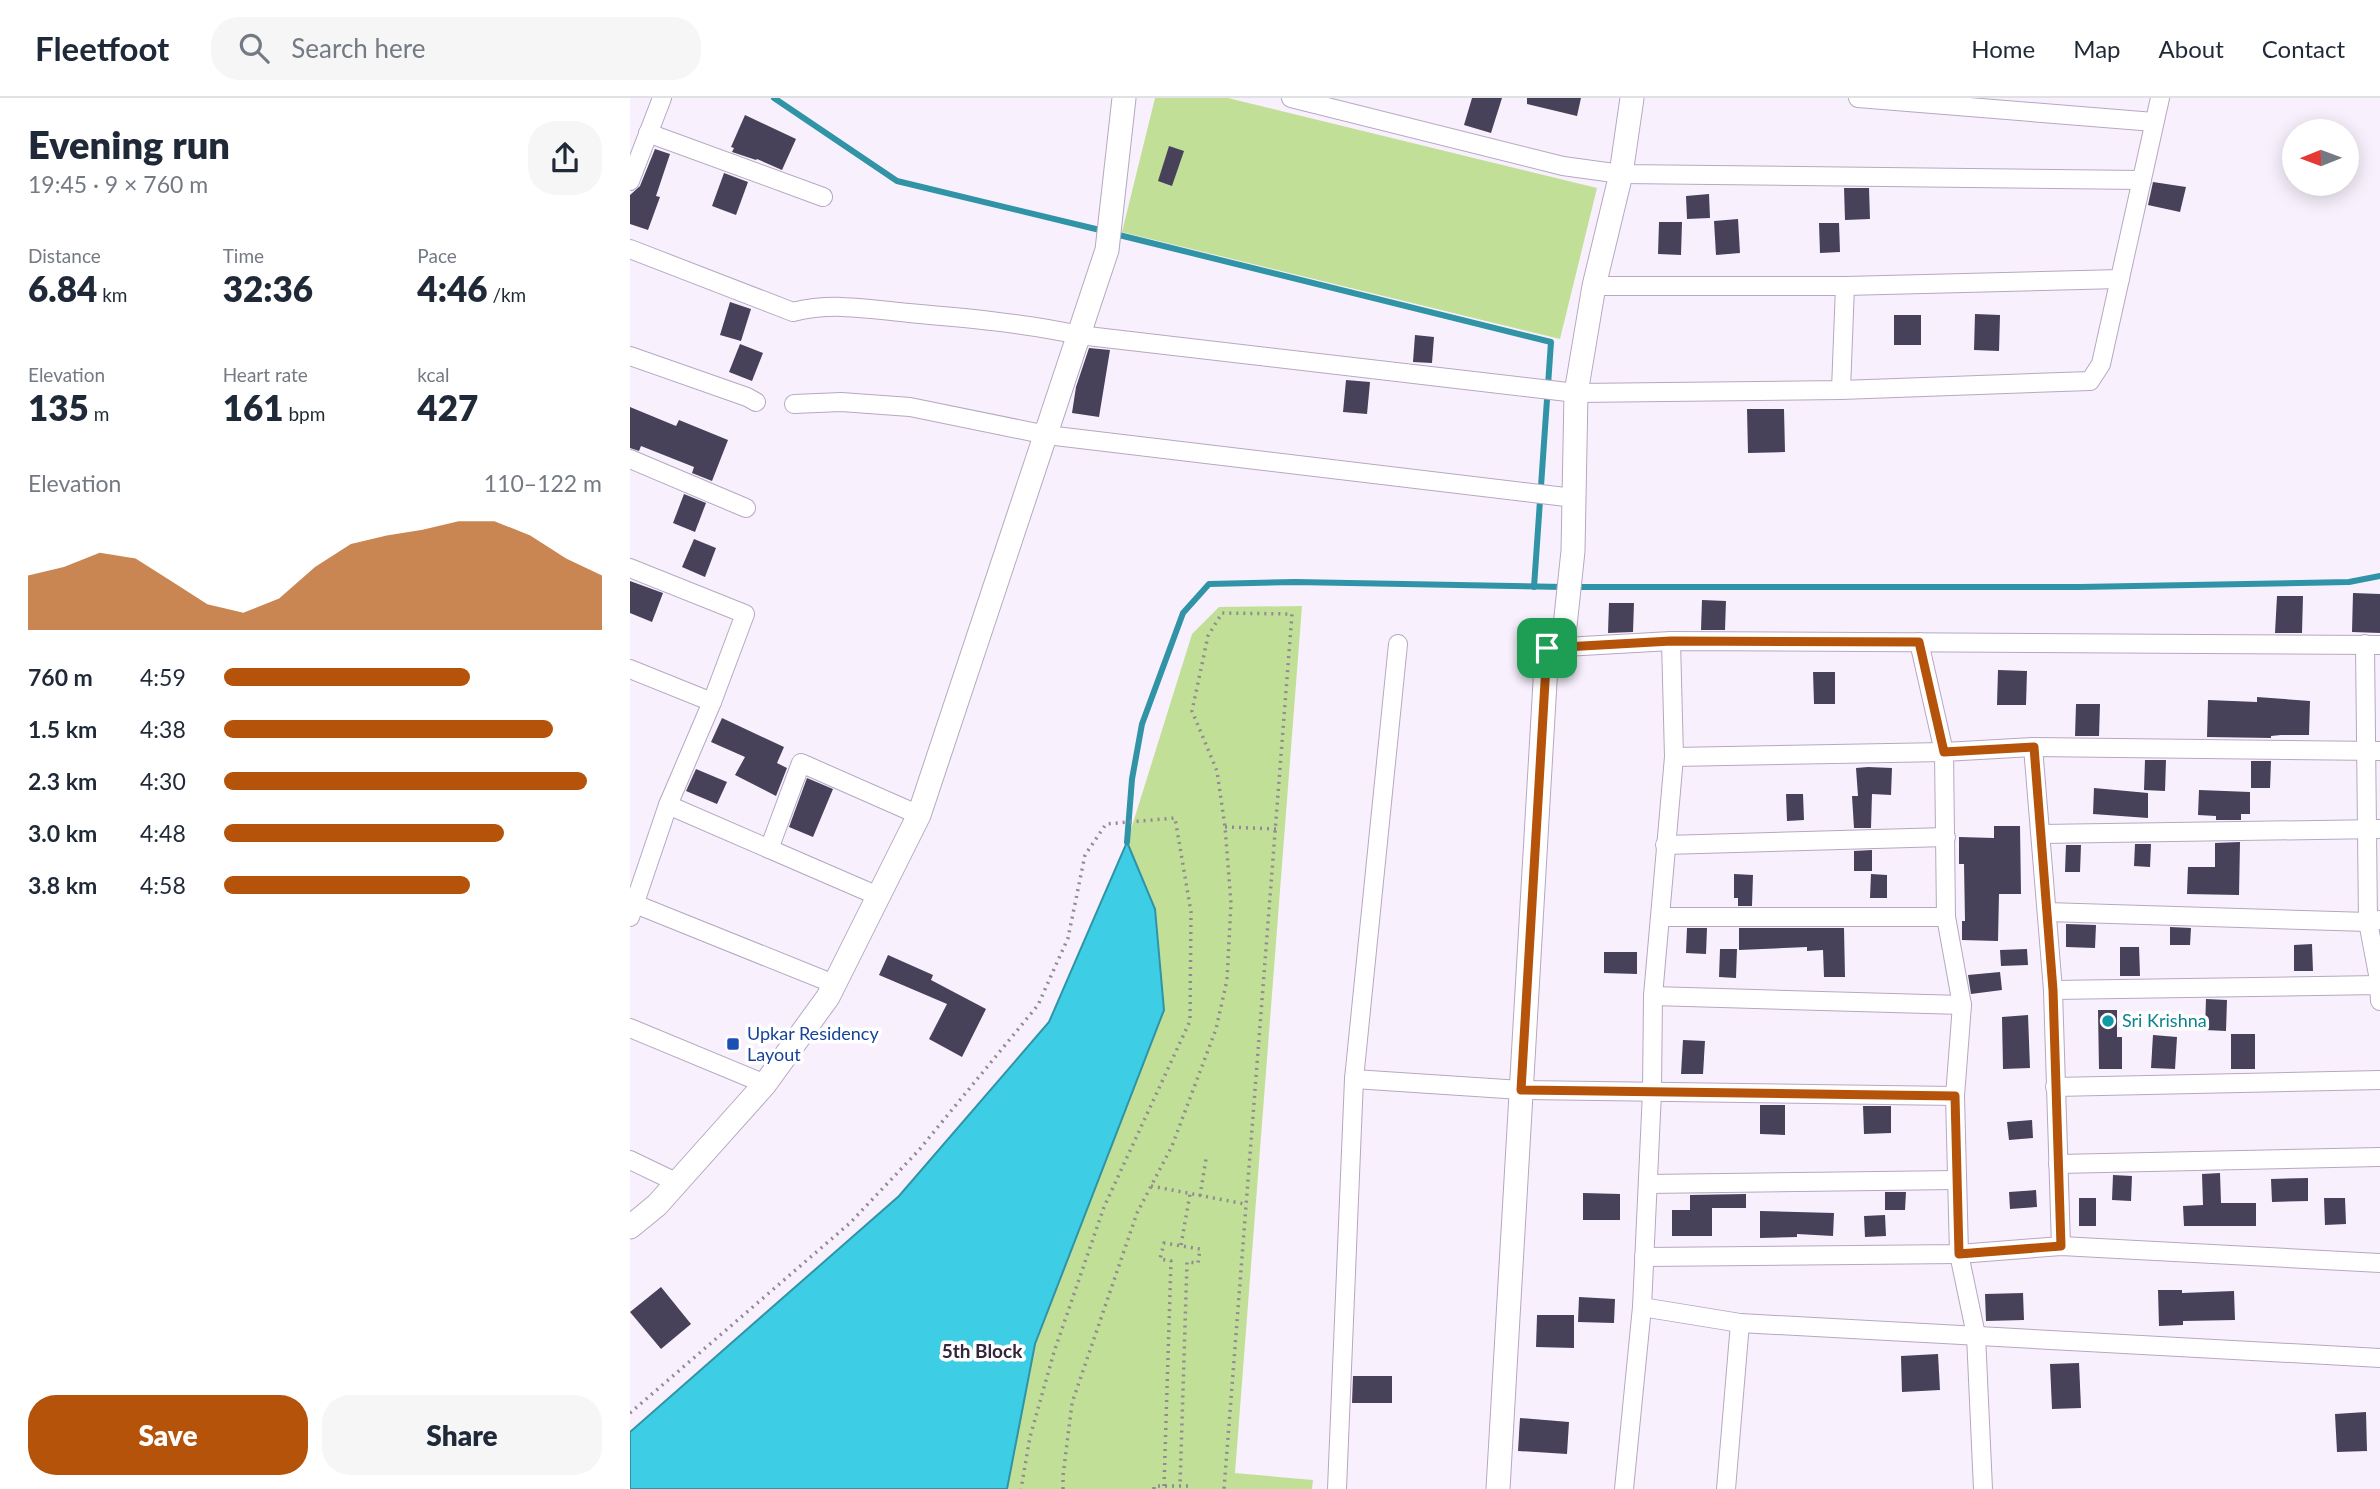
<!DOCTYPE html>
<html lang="en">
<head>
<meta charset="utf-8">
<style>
  :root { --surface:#fff; --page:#f6f6f7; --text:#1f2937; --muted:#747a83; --line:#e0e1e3; --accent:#b45309 }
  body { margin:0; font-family:Lato,sans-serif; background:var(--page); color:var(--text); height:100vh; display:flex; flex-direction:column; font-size:26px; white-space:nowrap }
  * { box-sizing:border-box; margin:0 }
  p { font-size:23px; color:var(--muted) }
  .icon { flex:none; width:38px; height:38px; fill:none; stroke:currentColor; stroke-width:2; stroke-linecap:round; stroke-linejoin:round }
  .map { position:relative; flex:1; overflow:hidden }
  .drawer { display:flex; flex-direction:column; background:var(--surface); width:630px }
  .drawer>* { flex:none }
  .needle { width:46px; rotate:269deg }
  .buttons { position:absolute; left:1652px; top:21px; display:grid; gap:14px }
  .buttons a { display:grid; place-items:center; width:77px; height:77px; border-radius:50%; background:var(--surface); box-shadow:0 4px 18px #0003; font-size:35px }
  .pin { position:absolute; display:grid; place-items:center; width:60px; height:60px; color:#fff; margin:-30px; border-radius:14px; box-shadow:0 4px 10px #0006 }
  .round { display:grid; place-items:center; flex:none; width:74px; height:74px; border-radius:28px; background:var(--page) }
  .overview { display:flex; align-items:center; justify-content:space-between; height:119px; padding:0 28px }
  h1 { font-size:38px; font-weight:800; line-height:52px }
  .figures { display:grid; grid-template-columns:repeat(3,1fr); gap:10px; height:119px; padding:7px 28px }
  .figures div { display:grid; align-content:center }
  .figures b { font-size:35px; font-weight:800 }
  .figures small { font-size:19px; font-weight:400 }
  .figures p { font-size:19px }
  .chart { height:196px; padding:14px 28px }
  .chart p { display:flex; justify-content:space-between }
  .chart svg { width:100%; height:126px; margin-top:7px; fill:var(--accent); opacity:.7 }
  .cta { display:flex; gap:14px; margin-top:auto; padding:14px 28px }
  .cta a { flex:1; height:80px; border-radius:28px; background:var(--accent); color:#fff; font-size:28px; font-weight:800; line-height:80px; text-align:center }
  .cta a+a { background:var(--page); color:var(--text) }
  ul { padding:0 28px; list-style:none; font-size:23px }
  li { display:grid; grid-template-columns:112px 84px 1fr; align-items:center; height:52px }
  li i { height:18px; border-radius:9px; background:var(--accent) }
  header { display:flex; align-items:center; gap:42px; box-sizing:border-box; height:98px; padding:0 35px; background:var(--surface); border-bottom:2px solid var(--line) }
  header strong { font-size:33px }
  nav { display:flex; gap:38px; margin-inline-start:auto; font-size:24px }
  .search { width:490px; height:63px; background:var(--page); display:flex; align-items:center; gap:18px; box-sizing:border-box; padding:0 24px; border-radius:28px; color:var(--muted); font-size:26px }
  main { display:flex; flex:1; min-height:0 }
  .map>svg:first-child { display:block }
</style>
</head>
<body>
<header>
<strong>Fleetfoot</strong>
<div class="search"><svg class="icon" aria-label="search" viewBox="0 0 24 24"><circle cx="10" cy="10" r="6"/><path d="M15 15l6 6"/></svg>Search here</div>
<nav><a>Home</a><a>Map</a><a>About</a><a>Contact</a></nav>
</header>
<main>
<section class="drawer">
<div class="overview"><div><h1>Evening run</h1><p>19:45 · 9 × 760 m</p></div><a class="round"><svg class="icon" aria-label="share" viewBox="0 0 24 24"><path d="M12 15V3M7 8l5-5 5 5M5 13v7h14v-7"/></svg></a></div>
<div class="figures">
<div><p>Distance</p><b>6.84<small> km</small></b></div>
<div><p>Time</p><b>32:36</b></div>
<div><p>Pace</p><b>4:46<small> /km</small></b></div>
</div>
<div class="figures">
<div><p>Elevation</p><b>135<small> m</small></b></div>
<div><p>Heart rate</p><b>161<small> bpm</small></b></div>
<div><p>kcal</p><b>427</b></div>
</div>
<div class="chart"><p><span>Elevation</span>110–122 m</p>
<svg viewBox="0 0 160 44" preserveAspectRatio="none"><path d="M0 44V25L10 22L20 17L30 19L40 27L50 35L60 38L70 33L80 22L90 14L100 11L110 9L120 6L130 6L140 11L150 19L160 25V44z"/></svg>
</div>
<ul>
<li><b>760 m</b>4:59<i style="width:65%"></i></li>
<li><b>1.5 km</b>4:38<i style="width:87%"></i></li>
<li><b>2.3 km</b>4:30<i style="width:96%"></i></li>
<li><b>3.0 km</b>4:48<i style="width:74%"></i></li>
<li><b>3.8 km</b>4:58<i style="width:65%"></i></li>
</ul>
<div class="cta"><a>Save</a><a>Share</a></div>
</section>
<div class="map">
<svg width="1750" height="1391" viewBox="0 0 1750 1391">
  <rect width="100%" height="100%" fill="#f8f1fd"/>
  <!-- green -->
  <g fill="#c2df98">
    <path d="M 525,0 L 598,0 L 967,90 L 930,241 L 492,134 Z"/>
    <path d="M 672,508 L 605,1375 L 683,1382 L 682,1391 L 377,1391 L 405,1246 L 534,912 L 525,811 L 497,744 L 562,536 L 589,509 Z"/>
  </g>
  <!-- water -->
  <path fill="#3dcee5" stroke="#3093a6" stroke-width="2" d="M 497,744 L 525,811 L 534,912 L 405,1246 L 377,1391 L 0,1391 L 0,1334 L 269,1098 L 419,924 Z"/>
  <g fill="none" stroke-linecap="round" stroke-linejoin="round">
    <!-- stream -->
    <g stroke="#3093a6" stroke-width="6">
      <path d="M 144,0 L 267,83 L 474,133"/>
      <path d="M 485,136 L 921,244 L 904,489"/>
      <path d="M 944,489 L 1449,489 L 1719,484 L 1750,478"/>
      <path d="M 497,744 L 502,681 L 512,626 L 553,515 L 579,486 L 665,484 L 933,489"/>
    </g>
  </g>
  <!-- building -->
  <g fill="#47415a">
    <path d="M 842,0 L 872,0 L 861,35 L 834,27 Z"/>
    <path d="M 897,0 L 951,0 L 947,18 L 897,6 Z"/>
    <path d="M 115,17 L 166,41 L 152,72 L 127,61 L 126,62 L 102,54 L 104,50 L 101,49 Z"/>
    <path d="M 539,48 L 554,53 L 542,88 L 528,83 Z"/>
    <path d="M 25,51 L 40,56 L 26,98 L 30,99 L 18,132 L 0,126 L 0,97 L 10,88 Z"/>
    <path d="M 94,75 L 118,84 L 106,117 L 82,108 Z"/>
    <path d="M 1523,84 L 1556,89 L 1550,114 L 1518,107 Z"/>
    <path d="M 1214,90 L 1239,90 L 1240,121 L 1215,122 Z"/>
    <path d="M 1079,96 L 1080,120 L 1057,121 L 1056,98 Z"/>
    <path d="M 1108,121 L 1110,155 L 1086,157 L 1084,123 Z"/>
    <path d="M 1029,124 L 1052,124 L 1051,157 L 1028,156 Z"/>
    <path d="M 1189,125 L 1209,125 L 1210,154 L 1190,155 Z"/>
    <path d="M 100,204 L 121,211 L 111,243 L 90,237 Z"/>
    <path d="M 1345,216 L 1370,217 L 1369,253 L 1344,252 Z"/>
    <rect x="1264" y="217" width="27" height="30"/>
    <path d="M 785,237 L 804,239 L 802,265 L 783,264 Z"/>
    <path d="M 110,246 L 133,255 L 122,283 L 99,274 Z"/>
    <path d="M 459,250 L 480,252 L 469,319 L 442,315 L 446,289 Z"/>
    <path d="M 716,282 L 740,284 L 737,316 L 713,314 Z"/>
    <path d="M 0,309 L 46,328 L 49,322 L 98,342 L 82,383 L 62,375 L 64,369 L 11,348 L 9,353 L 0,350 Z"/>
    <path d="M 1117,311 L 1154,311 L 1155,354 L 1118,355 Z"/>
    <path d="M 54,396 L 76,405 L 65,434 L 43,425 Z"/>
    <path d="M 64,441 L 86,450 L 75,479 L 52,469 Z"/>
    <path d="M 0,483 L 33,495 L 22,524 L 0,515 Z"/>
    <path d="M 1723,495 L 1750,496 L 1750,535 L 1722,534 Z"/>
    <path d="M 1647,498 L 1673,498 L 1672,535 L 1645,535 Z"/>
    <path d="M 1072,502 L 1096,503 L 1095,532 L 1071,532 Z"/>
    <path d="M 979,505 L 1004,505 L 1003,534 L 978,535 Z"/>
    <path d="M 1368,572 L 1397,573 L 1396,607 L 1367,607 Z"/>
    <path d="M 1183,574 L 1205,574 L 1205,606 L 1184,606 Z"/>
    <path d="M 1627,599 L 1680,603 L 1679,637 L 1651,637 L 1641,638 L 1641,640 L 1577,639 L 1578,602 L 1627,604 Z"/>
    <path d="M 1446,606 L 1470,606 L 1469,638 L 1445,638 Z"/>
    <path d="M 92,620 L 154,649 L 147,665 L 157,670 L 146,698 L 105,677 L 115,659 L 81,644 Z"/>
    <path d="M 1515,662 L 1536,662 L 1535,693 L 1514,692 Z"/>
    <path d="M 1621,663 L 1641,663 L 1640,690 L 1621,690 Z"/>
    <path d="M 1238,669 L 1262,670 L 1261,697 L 1242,696 L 1241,730 L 1224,730 L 1222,698 L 1228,698 L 1226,670 Z"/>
    <path d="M 66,671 L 97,684 L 87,706 L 56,693 Z"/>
    <path d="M 177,680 L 203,691 L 183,739 L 159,729 Z"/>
    <path d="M 1464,690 L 1518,695 L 1518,720 L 1463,716 Z"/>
    <path d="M 1569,692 L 1620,694 L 1620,716 L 1611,716 L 1611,722 L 1586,722 L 1586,718 L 1568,717 Z"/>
    <path d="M 1156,696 L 1173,696 L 1174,722 L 1157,723 Z"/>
    <path d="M 1364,728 L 1390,728 L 1391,796 L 1369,796 L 1368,843 L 1332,842 L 1332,823 L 1335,823 L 1334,766 L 1329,766 L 1329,739 L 1364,740 Z"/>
    <path d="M 1610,744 L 1609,797 L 1557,796 L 1558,769 L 1585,769 L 1585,745 Z"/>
    <path d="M 1505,746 L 1521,746 L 1520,769 L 1504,768 Z"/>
    <path d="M 1436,747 L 1451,747 L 1450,774 L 1435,774 Z"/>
    <path d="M 1242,752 L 1242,773 L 1224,773 L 1224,753 Z"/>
    <path d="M 1104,776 L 1123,777 L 1122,808 L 1108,808 L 1108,800 L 1104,800 Z"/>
    <path d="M 1241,776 L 1257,777 L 1257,800 L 1240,800 Z"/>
    <path d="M 1436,826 L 1466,827 L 1465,850 L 1436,849 Z"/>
    <path d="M 1540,829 L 1561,830 L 1560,847 L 1540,847 Z"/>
    <path d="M 1057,830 L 1077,830 L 1076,856 L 1056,855 Z"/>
    <path d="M 1109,830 L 1214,830 L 1215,879 L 1194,879 L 1193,852 L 1177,853 L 1177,849 L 1109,852 Z"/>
    <path d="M 1682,846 L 1683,873 L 1664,873 L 1664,847 Z"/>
    <path d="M 1490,849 L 1509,849 L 1510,878 L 1490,878 Z"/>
    <path d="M 1090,851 L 1107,851 L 1106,880 L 1089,879 Z"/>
    <path d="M 1397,851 L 1398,867 L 1371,868 L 1370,852 Z"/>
    <path d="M 974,854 L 1007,854 L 1007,876 L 974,875 Z"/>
    <path d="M 258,857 L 303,877 L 301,882 L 356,911 L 332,959 L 299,941 L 317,906 L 249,877 Z"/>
    <path d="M 1370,874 L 1372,892 L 1341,896 L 1338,877 Z"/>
    <path d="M 1576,901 L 1597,902 L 1596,933 L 1575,932 Z"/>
    <path d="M 1468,912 L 1487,912 L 1487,939 L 1492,939 L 1492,971 L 1469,971 Z"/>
    <path d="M 1398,917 L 1400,970 L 1373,971 L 1372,919 Z"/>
    <rect x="1601" y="936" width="24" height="35"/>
    <path d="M 1523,937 L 1547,939 L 1545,971 L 1521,970 Z"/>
    <path d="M 1053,942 L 1075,943 L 1073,976 L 1051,976 Z"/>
    <path d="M 1130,1007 L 1155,1007 L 1155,1037 L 1130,1036 Z"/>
    <path d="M 1233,1008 L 1261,1008 L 1261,1035 L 1234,1036 Z"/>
    <path d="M 1402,1022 L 1403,1040 L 1379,1042 L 1377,1024 Z"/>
    <path d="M 1590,1075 L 1591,1105 L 1626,1105 L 1626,1128 L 1554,1128 L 1553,1108 L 1573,1107 L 1572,1076 Z"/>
    <path d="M 1483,1077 L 1502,1078 L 1501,1103 L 1482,1102 Z"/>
    <path d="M 1678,1080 L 1678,1103 L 1642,1104 L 1641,1081 Z"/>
    <path d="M 1406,1092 L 1407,1109 L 1380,1111 L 1379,1094 Z"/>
    <path d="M 1255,1094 L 1276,1094 L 1275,1112 L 1255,1112 Z"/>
    <path d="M 953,1095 L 990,1096 L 990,1122 L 953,1122 Z"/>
    <path d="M 1116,1096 L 1116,1110 L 1082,1110 L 1082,1138 L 1042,1138 L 1042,1112 L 1060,1112 L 1060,1097 Z"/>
    <rect x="1449" y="1100" width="17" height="28"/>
    <path d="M 1694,1100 L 1715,1100 L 1716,1126 L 1695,1127 Z"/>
    <path d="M 1130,1113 L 1204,1115 L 1203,1138 L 1167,1136 L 1167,1139 L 1130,1140 Z"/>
    <path d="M 1255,1117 L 1256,1138 L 1235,1139 L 1234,1118 Z"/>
    <path d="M 31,1189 L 61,1226 L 31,1251 L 0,1214 Z"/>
    <path d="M 1528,1192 L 1552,1192 L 1552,1195 L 1604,1193 L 1605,1222 L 1553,1223 L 1553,1227 L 1529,1228 Z"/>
    <path d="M 1393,1195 L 1394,1222 L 1356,1223 L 1355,1196 Z"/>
    <path d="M 949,1199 L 985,1201 L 984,1225 L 948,1224 Z"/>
    <path d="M 907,1217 L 944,1217 L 944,1250 L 906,1249 Z"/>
    <path d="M 1308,1256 L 1310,1292 L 1272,1294 L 1271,1258 Z"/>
    <path d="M 1449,1265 L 1451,1310 L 1422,1311 L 1420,1266 Z"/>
    <path d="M 723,1278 L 762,1278 L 762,1305 L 722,1305 Z"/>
    <path d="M 1736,1314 L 1737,1353 L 1707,1354 L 1705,1316 Z"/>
    <path d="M 890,1320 L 939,1324 L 937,1356 L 888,1353 Z"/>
  </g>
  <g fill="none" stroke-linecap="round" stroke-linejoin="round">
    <defs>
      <g id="minor">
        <path d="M 661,0 L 933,68 L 991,76 L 1512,82"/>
        <path d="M 1228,0 L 1524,24"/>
        <path d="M 18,35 L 193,99"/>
        <path d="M 0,83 L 32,0"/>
        <path d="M 0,151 L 163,214 C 202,204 239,211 279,215 C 336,220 393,225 449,237 L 946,295 L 1211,292 L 1460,283 L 1471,266 L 1530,0"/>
        <path d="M 964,188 L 1215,188 L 1490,181"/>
        <path d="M 0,258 L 117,299 L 126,304"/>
        <path d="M 1211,292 L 1215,188"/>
        <path d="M 164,306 L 211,304 L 280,309 L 417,337 L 944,400"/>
        <path d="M 0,361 L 116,410"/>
        <path d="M 0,470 L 115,516 L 82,604 L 38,707 L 0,819"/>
        <path d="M 1289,544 L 1314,654 L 1316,819 L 1332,907 L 1325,998 L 1329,1156 L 1346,1237 L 1353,1391"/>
        <path d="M 1735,546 L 1738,824 L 1750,887"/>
        <path d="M 917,550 L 1041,543 L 1750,547"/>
        <path d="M 0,571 L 82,604"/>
        <path d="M 1403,649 L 1423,892 L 1431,1148"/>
        <path d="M 1044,659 L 1314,654 L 1403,649 L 1750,653"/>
        <path d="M 38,707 L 248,798"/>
        <path d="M 1411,736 L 1750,731"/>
        <path d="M 1035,747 L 1316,739"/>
        <path d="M 139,751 L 171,665 L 289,717"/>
        <path d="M 5,806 L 204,886"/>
        <path d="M 1417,814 L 1738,824 L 1750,822"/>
        <path d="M 1031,819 L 1316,819"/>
        <path d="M 1423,892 L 1749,887 L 1750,903"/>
        <path d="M 1023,898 L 1332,907"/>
        <path d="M 0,930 L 135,986"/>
        <path d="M 724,981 L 891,992 L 1325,998"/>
        <path d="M 1425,989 L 1750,982"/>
        <path d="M 0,1062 L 48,1085"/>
        <path d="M 1428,1066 L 1750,1059"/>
        <path d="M 1018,1086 L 1327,1082"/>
        <path d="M 1014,1159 L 1329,1156 L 1431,1148 L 1750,1165"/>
        <path d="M 1012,1209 L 1110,1225 L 1750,1260"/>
        <path d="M 707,1391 L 724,981 L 768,546"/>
        <path d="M 994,1391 L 1012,1209 L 1022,994 L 1023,898 L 1044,659 L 1041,543"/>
        <path d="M 1096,1391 L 1110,1225"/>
      </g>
      <g id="tertiary">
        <path d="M 0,1129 L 27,1107 L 135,986 L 198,899 L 289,717 L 477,152 L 494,0"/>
        <path d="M 868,1391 L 917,550 L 935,528 L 943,453 L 946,295 L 964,188 L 991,76 L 1002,0"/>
      </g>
    </defs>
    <!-- minor casing -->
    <use href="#minor" stroke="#b7a7c2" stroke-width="20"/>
    <!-- tertiary casing -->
    <use href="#tertiary" stroke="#b7a7c2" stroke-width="25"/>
    <!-- path -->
    <g stroke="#908a95" stroke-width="3.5" stroke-dasharray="2 5" stroke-linecap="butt">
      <path d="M 595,729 L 647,731"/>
      <path d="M 521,1088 L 615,1106"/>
      <path d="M 570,1098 L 576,1061"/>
      <path d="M 551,1147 L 560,1096"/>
      <path d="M 0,1315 L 220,1125 L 289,1052 L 408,907 L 438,840 L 455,757 L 476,726 L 545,720 L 561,814 L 560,923 L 474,1109 L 424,1254 L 400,1339 L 391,1391"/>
      <path d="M 534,1388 L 541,1163 L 530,1161 L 534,1145 L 570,1151 L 568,1165 L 557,1164 L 550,1388"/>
      <path d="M 433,1391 L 433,1378 L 442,1305 L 507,1115 L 542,1048 L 586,931 L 597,882 L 601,805 L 595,729 L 587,673 L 562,613 L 578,538 L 592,515 L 662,516 L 594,1391"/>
      <path d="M 524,1391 L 524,1388 L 558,1388 L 558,1391"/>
    </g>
    <!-- minor -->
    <use href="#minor" stroke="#fff" stroke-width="18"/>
    <!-- tertiary -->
    <use href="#tertiary" stroke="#fff" stroke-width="23"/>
  </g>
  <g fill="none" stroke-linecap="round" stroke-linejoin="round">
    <defs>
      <path id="route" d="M 1041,543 L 1289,544 L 1314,654 L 1404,649 L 1423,892 L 1431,1148 L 1329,1156 L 1325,998 L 891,992 L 917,550 Z"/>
    </defs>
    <!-- route casing -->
    <use href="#route" stroke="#fff" stroke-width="14"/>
    <!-- route -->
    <use href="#route" stroke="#b45309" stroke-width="9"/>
  </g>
  <!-- markers -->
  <circle fill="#0f9aa8" stroke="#fff" stroke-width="2.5" cx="1478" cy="923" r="7"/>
  <rect fill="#1a4fb4" stroke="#fff" stroke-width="2.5" x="96" y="939" width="14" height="14" rx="3.5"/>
  <g text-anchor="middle" stroke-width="7" stroke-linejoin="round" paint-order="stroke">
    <!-- culture labels -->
    <g font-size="18" fill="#0d838f" stroke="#fff" text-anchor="start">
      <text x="1492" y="929">Sri Krishna</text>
    </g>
    <!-- transit labels -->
    <g font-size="18" fill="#164399" stroke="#fff" text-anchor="start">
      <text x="117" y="942">Upkar Residency<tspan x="117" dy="21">Layout</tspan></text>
    </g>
    <!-- neighbourhood labels -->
    <g font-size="19" font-weight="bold" fill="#33253b" stroke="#fff">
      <text x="352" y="1260">5th Block</text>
    </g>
  </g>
</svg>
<div class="buttons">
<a><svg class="needle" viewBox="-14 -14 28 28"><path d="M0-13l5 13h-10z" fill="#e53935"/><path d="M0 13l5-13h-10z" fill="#747a83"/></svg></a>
</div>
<div class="pin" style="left:917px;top:550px;background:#1e9e55"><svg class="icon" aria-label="arrive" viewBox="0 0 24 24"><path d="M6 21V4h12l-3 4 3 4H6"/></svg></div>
</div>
</main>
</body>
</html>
